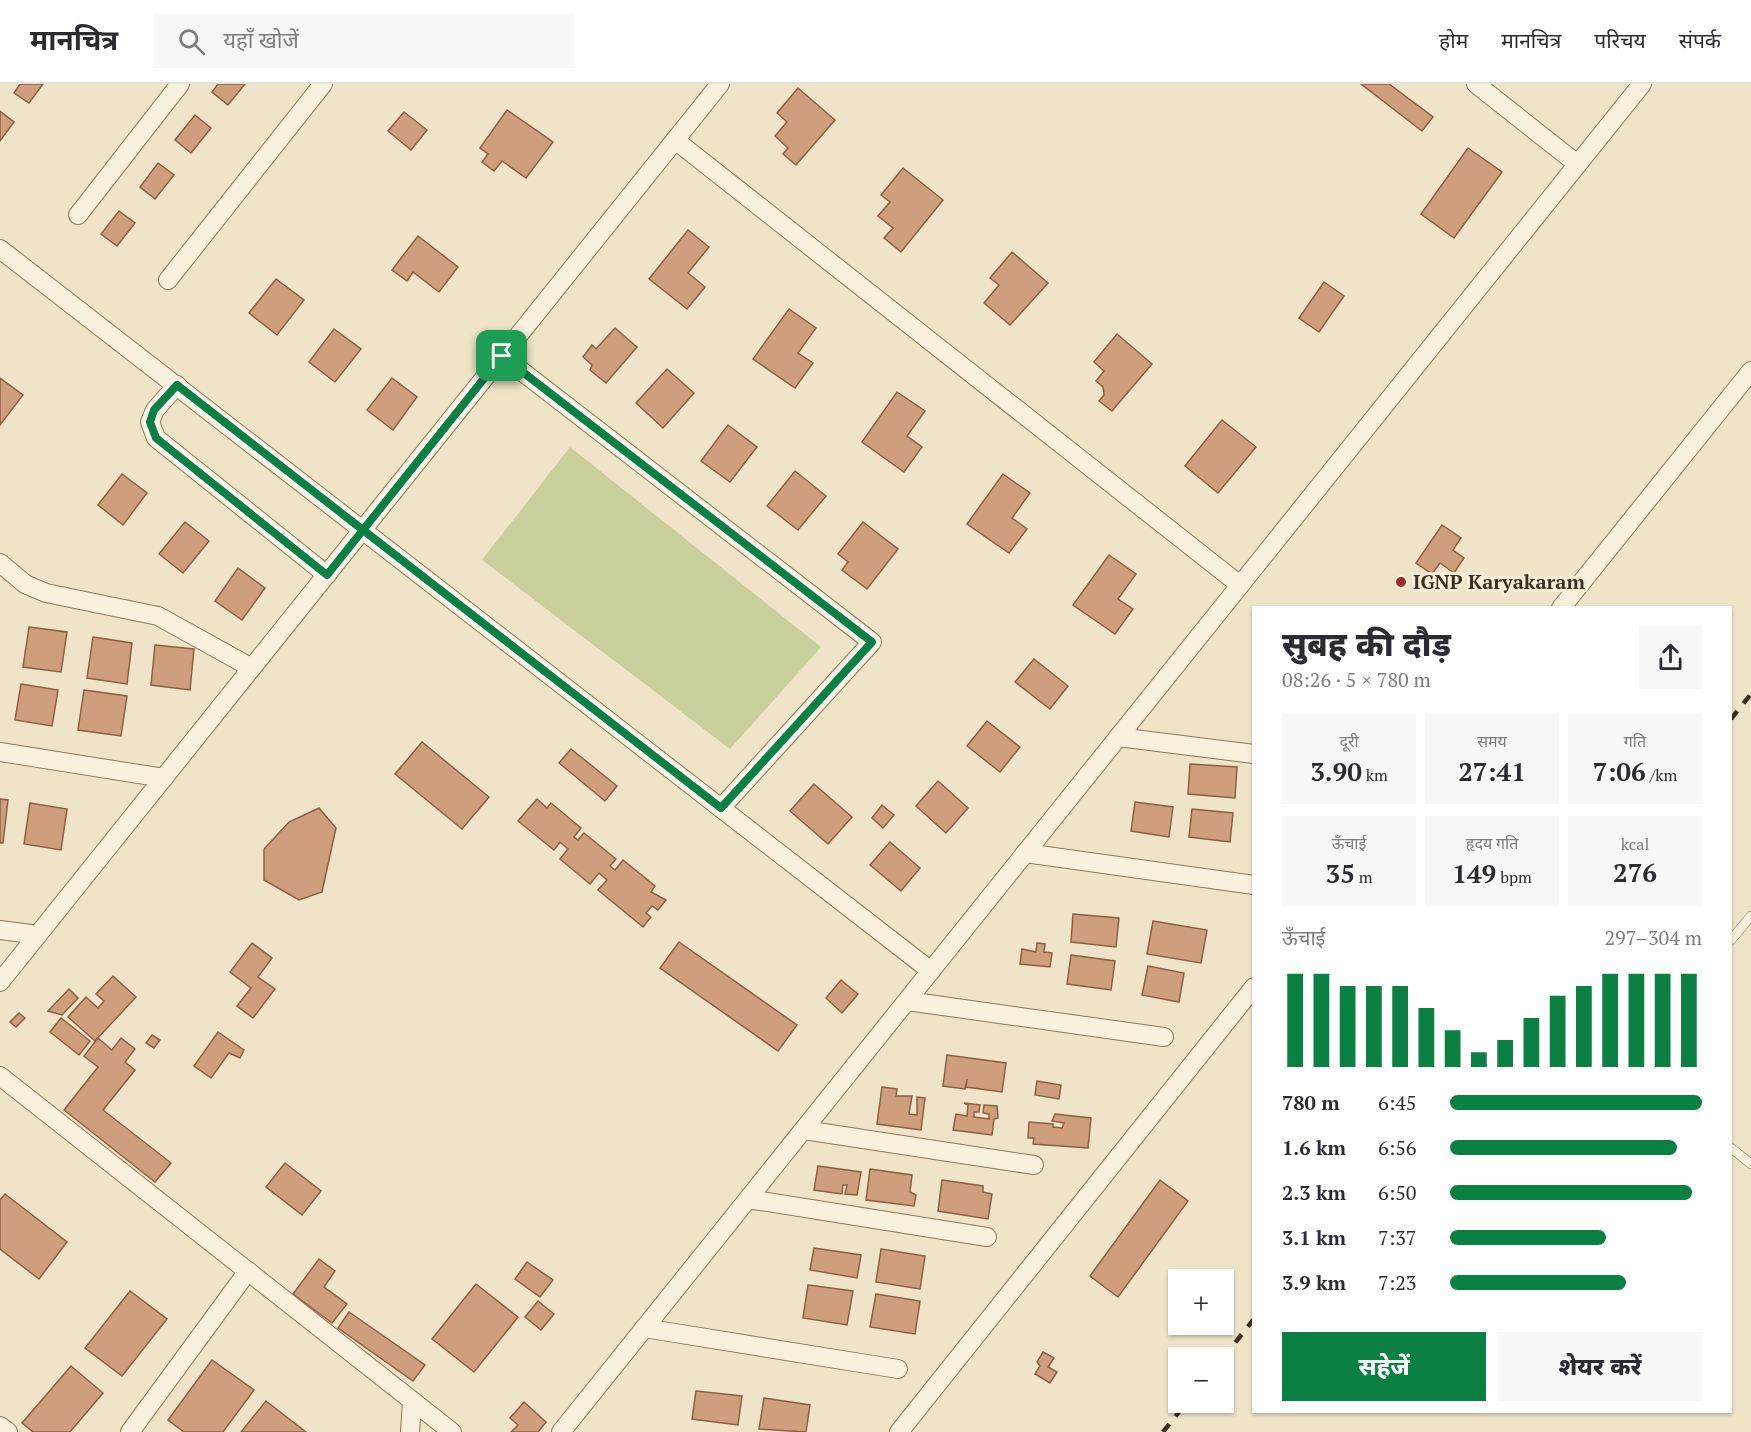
<!DOCTYPE html>
<html lang="hi">
<head>
<meta charset="utf-8">
<style>
  :root { --surface:#fff; --page:#f7f7f7; --text:#2b2b33; --muted:#7c7c81; --line:#e1e1e2; --accent:#0b8043 }
  body { margin:0; font-family:"PT Serif","Noto Sans Devanagari",serif; background:var(--page); color:var(--text); height:100vh; display:flex; flex-direction:column; font-size:22px; white-space:nowrap }
  * { box-sizing:border-box; margin:0 }
  p { font-size:20px; color:var(--muted) }
  .icon { flex:none; width:33px; height:33px; fill:none; stroke:currentColor; stroke-width:2; stroke-linecap:round; stroke-linejoin:round }
  .map { position:relative; flex:1; overflow:hidden }
  .sheet { position:absolute; left:1252px; top:522px; width:480px; height:807px; display:flex; flex-direction:column; background:var(--surface); border-radius:0px; box-shadow:0 2px 4px #0004 }
  .sheet>* { flex:none }
  .fabs { position:absolute; left:1168px; top:1185px; display:grid; gap:12px }
  .fabs a { display:grid; place-items:center; width:66px; height:66px; border-radius:0px; background:var(--surface); box-shadow:0 2px 4px #0004; font-size:30px }
  .pin { position:absolute; display:grid; place-items:center; width:51px; height:51px; color:#fff; margin:-26px; border-radius:12px; box-shadow:0 3px 9px #0006 }
  .round { display:grid; place-items:center; flex:none; width:63px; height:63px; border-radius:0px; background:var(--page) }
  .headline { display:flex; align-items:center; justify-content:space-between; height:102px; padding:0 30px }
  h1 { font-size:33px; font-weight:800; line-height:45px }
  .metrics { display:grid; grid-template-columns:repeat(3,1fr); gap:9px; height:102px; padding:6px 30px }
  .metrics div { display:grid; align-content:center; border-radius:0px; background:var(--page); text-align:center }
  .metrics b { font-size:26px; font-weight:800 }
  .metrics small { font-size:16px; font-weight:400 }
  .metrics p { font-size:16px }
  .chart { height:168px; padding:12px 30px }
  .chart p { display:flex; justify-content:space-between }
  .chart svg { width:100%; height:108px; margin-top:6px; stroke:var(--accent); stroke-width:6 }
  .button { display:flex; gap:12px; margin-top:auto; padding:12px 30px }
  .button a { flex:1; height:69px; border-radius:0px; background:var(--accent); color:#fff; font-size:24px; font-weight:800; line-height:69px; text-align:center }
  .button a+a { background:var(--page); color:var(--text) }
  ul { padding:0 30px; list-style:none; font-size:20px }
  li { display:grid; grid-template-columns:96px 72px 1fr; align-items:center; height:45px }
  li i { height:15px; border-radius:8px; background:var(--accent) }
  header { display:flex; align-items:center; gap:36px; box-sizing:border-box; height:84px; padding:0 30px; background:var(--surface); border-bottom:2px solid var(--line) }
  header strong { font-size:28px }
  nav { display:flex; gap:33px; margin-inline-start:auto; font-size:21px }
  .search { width:420px; height:54px; background:var(--page); display:flex; align-items:center; gap:15px; box-sizing:border-box; padding:0 21px; border-radius:0px; color:var(--muted); font-size:22px }
  .map>svg:first-child { display:block }
</style>
</head>
<body>
<header>
<strong>मानचित्र</strong>
<div class="search"><svg class="icon" aria-label="search" viewBox="0 0 24 24"><circle cx="10" cy="10" r="6"/><path d="M15 15l6 6"/></svg>यहाँ खोजें</div>
<nav><a>होम</a><a>मानचित्र</a><a>परिचय</a><a>संपर्क</a></nav>
</header>
<div class="map">
<svg width="1751" height="1348" viewBox="0 0 1751 1348">
  <rect width="100%" height="100%" fill="#f0e4c8"/>
  <!-- green -->
  <path fill="#c9cf9b" d="M 570,363 L 821,563 L 730,665 L 482,476 Z"/>
  <!-- building -->
  <g fill="#cf9f7d" stroke="#8d5f41" stroke-width="1.5">
    <path d="M 20,0 L 43,0 L 29,19 L 14,9 Z"/>
    <path d="M 218,0 L 245,0 L 228,21 L 212,8 Z"/>
    <path d="M 1361,0 L 1389,0 L 1433,33 L 1422,47 Z"/>
    <path d="M 798,4 L 835,36 L 796,81 L 783,70 L 788,64 L 775,52 L 787,38 L 777,29 Z"/>
    <path d="M 507,26 L 553,58 L 526,94 L 502,77 L 494,87 L 482,78 L 488,70 L 480,64 Z"/>
    <path d="M 0,27 L 14,38 L 0,57 Z"/>
    <path d="M 404,28 L 427,46 L 411,66 L 388,47 Z"/>
    <path d="M 195,31 L 211,44 L 191,69 L 175,56 Z"/>
    <path d="M 1468,64 L 1502,88 L 1454,154 L 1421,130 Z"/>
    <path d="M 158,79 L 174,91 L 155,115 L 140,103 Z"/>
    <path d="M 903,84 L 943,116 L 901,168 L 884,154 L 893,144 L 878,132 L 890,118 L 881,111 Z"/>
    <path d="M 119,127 L 135,139 L 117,162 L 101,150 Z"/>
    <path d="M 688,146 L 709,163 L 688,189 L 705,203 L 687,225 L 649,195 Z"/>
    <path d="M 418,152 L 458,183 L 439,208 L 413,188 L 407,197 L 392,186 Z"/>
    <path d="M 1012,168 L 1048,199 L 1010,241 L 984,219 L 999,201 L 990,194 Z"/>
    <path d="M 276,195 L 304,216 L 277,251 L 249,229 Z"/>
    <path d="M 1324,198 L 1344,212 L 1319,248 L 1299,234 Z"/>
    <path d="M 789,225 L 816,244 L 798,269 L 813,279 L 795,304 L 753,275 Z"/>
    <path d="M 615,244 L 637,263 L 606,299 L 590,286 L 592,281 L 583,273 L 592,261 L 596,265 Z"/>
    <path d="M 334,245 L 361,265 L 335,298 L 309,278 Z"/>
    <path d="M 1117,250 L 1152,280 L 1112,327 L 1099,317 L 1104,311 L 1103,303 L 1096,297 L 1104,287 L 1094,278 Z"/>
    <path d="M 667,285 L 694,309 L 663,344 L 636,319 Z"/>
    <path d="M 0,294 L 23,311 L 0,341 Z"/>
    <path d="M 392,294 L 417,313 L 393,346 L 367,326 Z"/>
    <path d="M 897,308 L 925,327 L 907,352 L 922,363 L 904,388 L 862,358 Z"/>
    <path d="M 1222,336 L 1256,363 L 1218,409 L 1185,382 Z"/>
    <path d="M 728,341 L 757,363 L 730,398 L 701,377 Z"/>
    <path d="M 795,387 L 826,412 L 798,446 L 767,422 Z"/>
    <path d="M 122,390 L 147,409 L 123,441 L 98,421 Z"/>
    <path d="M 1003,390 L 1030,409 L 1012,434 L 1027,445 L 1009,469 L 967,440 Z"/>
    <path d="M 185,438 L 209,457 L 183,489 L 159,470 Z"/>
    <path d="M 863,438 L 898,465 L 867,505 L 842,486 L 848,478 L 838,470 Z"/>
    <path d="M 1442,441 L 1461,454 L 1453,466 L 1464,474 L 1454,489 L 1440,479 L 1432,490 L 1416,479 Z"/>
    <path d="M 1109,471 L 1136,490 L 1118,515 L 1133,525 L 1115,550 L 1073,521 Z"/>
    <path d="M 238,484 L 265,504 L 242,536 L 215,517 Z"/>
    <path d="M 29,543 L 67,548 L 61,588 L 23,583 Z"/>
    <path d="M 93,553 L 132,559 L 127,600 L 87,594 Z"/>
    <path d="M 155,561 L 194,565 L 190,606 L 151,601 Z"/>
    <path d="M 1034,575 L 1068,602 L 1050,625 L 1015,598 Z"/>
    <path d="M 21,600 L 58,606 L 52,642 L 15,636 Z"/>
    <path d="M 84,606 L 127,612 L 121,652 L 78,646 Z"/>
    <path d="M 987,637 L 1020,663 L 1000,688 L 967,662 Z"/>
    <path d="M 422,658 L 489,713 L 462,745 L 395,690 Z"/>
    <path d="M 571,665 L 617,702 L 605,717 L 559,679 Z"/>
    <path d="M 1190,680 L 1237,683 L 1235,714 L 1188,710 Z"/>
    <path d="M 938,697 L 968,724 L 946,749 L 916,722 Z"/>
    <path d="M 814,700 L 852,733 L 828,760 L 790,727 Z"/>
    <path d="M 0,715 L 8,716 L 3,759 L 0,759 Z"/>
    <path d="M 537,715 L 547,724 L 551,719 L 581,744 L 574,753 L 578,756 L 584,749 L 616,775 L 610,782 L 615,786 L 623,776 L 655,802 L 651,808 L 666,816 L 658,826 L 652,822 L 646,829 L 651,833 L 643,843 L 598,806 L 607,796 L 599,789 L 590,800 L 560,775 L 568,765 L 560,758 L 554,766 L 518,737 Z"/>
    <path d="M 1135,718 L 1173,723 L 1169,753 L 1131,747 Z"/>
    <path d="M 30,719 L 67,725 L 61,766 L 24,760 Z"/>
    <path d="M 882,721 L 894,731 L 883,744 L 872,734 Z"/>
    <path d="M 319,724 L 336,744 L 322,808 L 299,816 L 264,796 L 264,765 L 289,738 Z"/>
    <path d="M 1192,725 L 1233,729 L 1230,758 L 1189,753 Z"/>
    <path d="M 890,758 L 920,784 L 901,807 L 870,781 Z"/>
    <path d="M 1073,830 L 1119,834 L 1116,863 L 1071,858 Z"/>
    <path d="M 1153,837 L 1207,846 L 1201,879 L 1147,870 Z"/>
    <path d="M 679,858 L 797,941 L 778,967 L 660,884 Z"/>
    <path d="M 252,859 L 272,874 L 258,893 L 275,905 L 253,934 L 237,922 L 251,904 L 230,888 Z"/>
    <path d="M 1037,859 L 1045,860 L 1044,868 L 1052,869 L 1050,883 L 1020,880 L 1022,865 L 1036,868 Z"/>
    <path d="M 1071,871 L 1115,877 L 1111,906 L 1067,900 Z"/>
    <path d="M 1148,882 L 1184,889 L 1179,918 L 1142,911 Z"/>
    <path d="M 113,892 L 136,913 L 95,957 L 68,933 L 86,913 L 98,924 L 104,917 L 96,910 Z"/>
    <path d="M 841,896 L 858,910 L 842,929 L 826,914 Z"/>
    <path d="M 69,905 L 78,914 L 62,931 L 48,927 Z"/>
    <path d="M 19,929 L 25,934 L 16,943 L 10,938 Z"/>
    <path d="M 61,934 L 90,957 L 79,971 L 50,948 Z"/>
    <path d="M 218,948 L 244,966 L 240,974 L 229,969 L 211,994 L 194,982 Z"/>
    <path d="M 152,951 L 160,956 L 154,964 L 146,959 Z"/>
    <path d="M 98,954 L 112,966 L 121,954 L 135,965 L 125,978 L 135,986 L 103,1026 L 171,1079 L 155,1098 L 64,1026 L 98,983 L 84,972 Z"/>
    <path d="M 947,971 L 1006,979 L 1002,1008 L 966,1003 L 967,995 L 965,1005 L 943,1002 Z"/>
    <path d="M 1037,997 L 1061,1001 L 1059,1015 L 1035,1011 Z"/>
    <path d="M 882,1003 L 897,1005 L 896,1012 L 912,1012 L 909,1030 L 917,1031 L 917,1013 L 925,1014 L 921,1046 L 877,1040 Z"/>
    <path d="M 964,1019 L 980,1021 L 979,1028 L 974,1028 L 974,1033 L 989,1035 L 989,1030 L 983,1029 L 984,1021 L 997,1022 L 998,1034 L 994,1035 L 992,1051 L 953,1046 L 956,1030 L 967,1032 L 968,1021 Z"/>
    <path d="M 1055,1030 L 1091,1034 L 1088,1064 L 1033,1060 L 1034,1054 L 1028,1054 L 1029,1038 L 1053,1040 L 1053,1043 L 1062,1044 L 1064,1039 L 1052,1037 Z"/>
    <path d="M 285,1079 L 321,1107 L 302,1131 L 266,1103 Z"/>
    <path d="M 818,1082 L 861,1088 L 857,1111 L 845,1110 L 847,1101 L 843,1101 L 842,1110 L 814,1106 Z"/>
    <path d="M 870,1085 L 912,1091 L 910,1108 L 916,1111 L 914,1122 L 866,1116 Z"/>
    <path d="M 942,1096 L 983,1102 L 983,1108 L 992,1110 L 988,1135 L 938,1127 Z"/>
    <path d="M 1160,1096 L 1188,1117 L 1118,1213 L 1090,1192 Z"/>
    <path d="M 5,1110 L 67,1158 L 39,1195 L 0,1165 L 0,1116 Z"/>
    <path d="M 814,1164 L 861,1171 L 857,1194 L 810,1186 Z"/>
    <path d="M 881,1165 L 925,1172 L 920,1205 L 876,1198 Z"/>
    <path d="M 319,1175 L 335,1187 L 324,1203 L 347,1220 L 332,1239 L 293,1210 Z"/>
    <path d="M 527,1178 L 553,1196 L 540,1213 L 515,1195 Z"/>
    <path d="M 476,1200 L 518,1233 L 474,1288 L 432,1255 Z"/>
    <path d="M 808,1201 L 853,1207 L 847,1241 L 803,1234 Z"/>
    <path d="M 130,1207 L 167,1235 L 122,1292 L 85,1264 Z"/>
    <path d="M 876,1210 L 920,1217 L 915,1250 L 870,1243 Z"/>
    <path d="M 538,1217 L 554,1230 L 541,1246 L 525,1233 Z"/>
    <path d="M 349,1228 L 425,1281 L 413,1297 L 338,1244 Z"/>
    <path d="M 1043,1268 L 1054,1274 L 1048,1283 L 1057,1288 L 1050,1299 L 1035,1290 L 1040,1282 L 1037,1278 Z"/>
    <path d="M 212,1276 L 254,1306 L 223,1348 L 184,1348 L 168,1336 Z"/>
    <path d="M 71,1282 L 103,1309 L 70,1348 L 33,1348 L 22,1339 Z"/>
    <path d="M 696,1307 L 742,1312 L 738,1341 L 692,1335 Z"/>
    <path d="M 764,1314 L 810,1321 L 806,1348 L 759,1345 Z"/>
    <path d="M 266,1317 L 306,1348 L 241,1348 Z"/>
    <path d="M 524,1318 L 546,1338 L 538,1348 L 511,1348 L 518,1341 L 510,1334 Z"/>
  </g>
  <g fill="none" stroke-linecap="round" stroke-linejoin="round">
    <defs>
      <g id="service">
        <path d="M 1731,856 L 1751,832"/>
        <path d="M 1731,1064 L 1751,1080"/>
      </g>
      <g id="minor">
        <path d="M 1476,0 L 1576,79"/>
        <path d="M 675,56 L 1240,501"/>
        <path d="M 78,131 L 180,0"/>
        <path d="M 0,165 L 931,887"/>
        <path d="M 168,196 L 323,0"/>
        <path d="M 502,272 L 872,558 L 721,724"/>
        <path d="M 177,301 L 155,326 L 150,338 L 156,354 L 327,491"/>
        <path d="M 0,479 L 25,500 L 46,509 L 158,532 L 252,584"/>
        <path d="M 1561,524 L 1751,287"/>
        <path d="M 1118,653 L 1254,670"/>
        <path d="M 0,668 L 164,694"/>
        <path d="M 1025,769 L 1254,801"/>
        <path d="M 0,846 L 38,851"/>
        <path d="M 0,898 L 720,0"/>
        <path d="M 907,917 L 1164,953"/>
        <path d="M 0,992 L 452,1348"/>
        <path d="M 804,1046 L 1034,1081"/>
        <path d="M 748,1115 L 987,1153"/>
        <path d="M 644,1244 L 898,1285"/>
        <path d="M 0,1342 L 8,1348"/>
        <path d="M 130,1348 L 248,1187"/>
        <path d="M 410,1348 L 412,1317"/>
        <path d="M 561,1348 L 1642,0"/>
        <path d="M 899,1348 L 1254,903"/>
      </g>
    </defs>
    <!-- service casing -->
    <use href="#service" stroke="#8d765c" stroke-width="10"/>
    <!-- minor casing -->
    <use href="#minor" stroke="#8d765c" stroke-width="20"/>
    <!-- service -->
    <use href="#service" stroke="#faf1dc" stroke-width="9"/>
    <!-- minor -->
    <use href="#minor" stroke="#faf1dc" stroke-width="18"/>
    <!-- rail -->
    <g stroke="#3d2e20" stroke-width="4.5" stroke-dasharray="10 10" stroke-linecap="butt">
      <path d="M 1731,635 L 1751,610"/>
      <path d="M 1223,1274 L 1254,1235"/>
      <path d="M 1163,1348 L 1187,1318"/>
    </g>
  </g>
  <g fill="none" stroke-linecap="round" stroke-linejoin="round">
    <defs>
      <path id="route" d="M 502,272 L 363,446 L 177,301 L 154,326 L 150,338 L 156,354 L 327,491 L 363,446 L 721,724 L 872,558 L 502,272"/>
    </defs>
    <!-- route casing -->
    <use href="#route" stroke="#fff" stroke-width="12"/>
    <!-- route -->
    <use href="#route" stroke="#0b8043" stroke-width="8"/>
  </g>
  <!-- markers -->
  <circle fill="#9e2a2b" stroke="#f7eed8" stroke-width="2" cx="1401" cy="498" r="6"/>
  <g text-anchor="middle" stroke-width="6" stroke-linejoin="round" paint-order="stroke">
    <!-- poi labels -->
    <g font-size="20" font-weight="bold" fill="#3d2e20" stroke="#f7eed8" text-anchor="start">
      <text x="1413" y="505">IGNP Karyakaram</text>
    </g>
  </g>
</svg>
<div class="fabs">
<a>+</a>
<a>−</a>
</div>
<div class="pin" style="left:502px;top:272px;background:#1e9e55"><svg class="icon" aria-label="arrive" viewBox="0 0 24 24"><path d="M6 21V4h12l-3 4 3 4H6"/></svg></div>
<section class="sheet">
<div class="headline"><div><h1>सुबह की दौड़</h1><p>08:26 · 5 × 780 m</p></div><a class="round"><svg class="icon" aria-label="share" viewBox="0 0 24 24"><path d="M12 15V3M7 8l5-5 5 5M5 13v7h14v-7"/></svg></a></div>
<div class="metrics">
<div><p>दूरी</p><b>3.90<small> km</small></b></div>
<div><p>समय</p><b>27:41</b></div>
<div><p>गति</p><b>7:06<small> /km</small></b></div>
</div>
<div class="metrics">
<div><p>ऊँचाई</p><b>35<small> m</small></b></div>
<div><p>हृदय गति</p><b>149<small> bpm</small></b></div>
<div><p>kcal</p><b>276</b></div>
</div>
<div class="chart"><p><span>ऊँचाई</span>297–304 m</p>
<svg viewBox="0 0 160 44" preserveAspectRatio="none"><path d="M5 44V6M15 44V6M25 44V11M35 44V11M45 44V11M55 44V20M65 44V29M75 44V38M85 44V33M95 44V24M105 44V15M115 44V11M125 44V6M135 44V6M145 44V6M155 44V6"/></svg>
</div>
<ul>
<li><b>780 m</b>6:45<i style="width:100%"></i></li>
<li><b>1.6 km</b>6:56<i style="width:90%"></i></li>
<li><b>2.3 km</b>6:50<i style="width:96%"></i></li>
<li><b>3.1 km</b>7:37<i style="width:62%"></i></li>
<li><b>3.9 km</b>7:23<i style="width:70%"></i></li>
</ul>
<div class="button"><a>सहेजें</a><a>शेयर करें</a></div>
</section>
</div>
</body>
</html>
